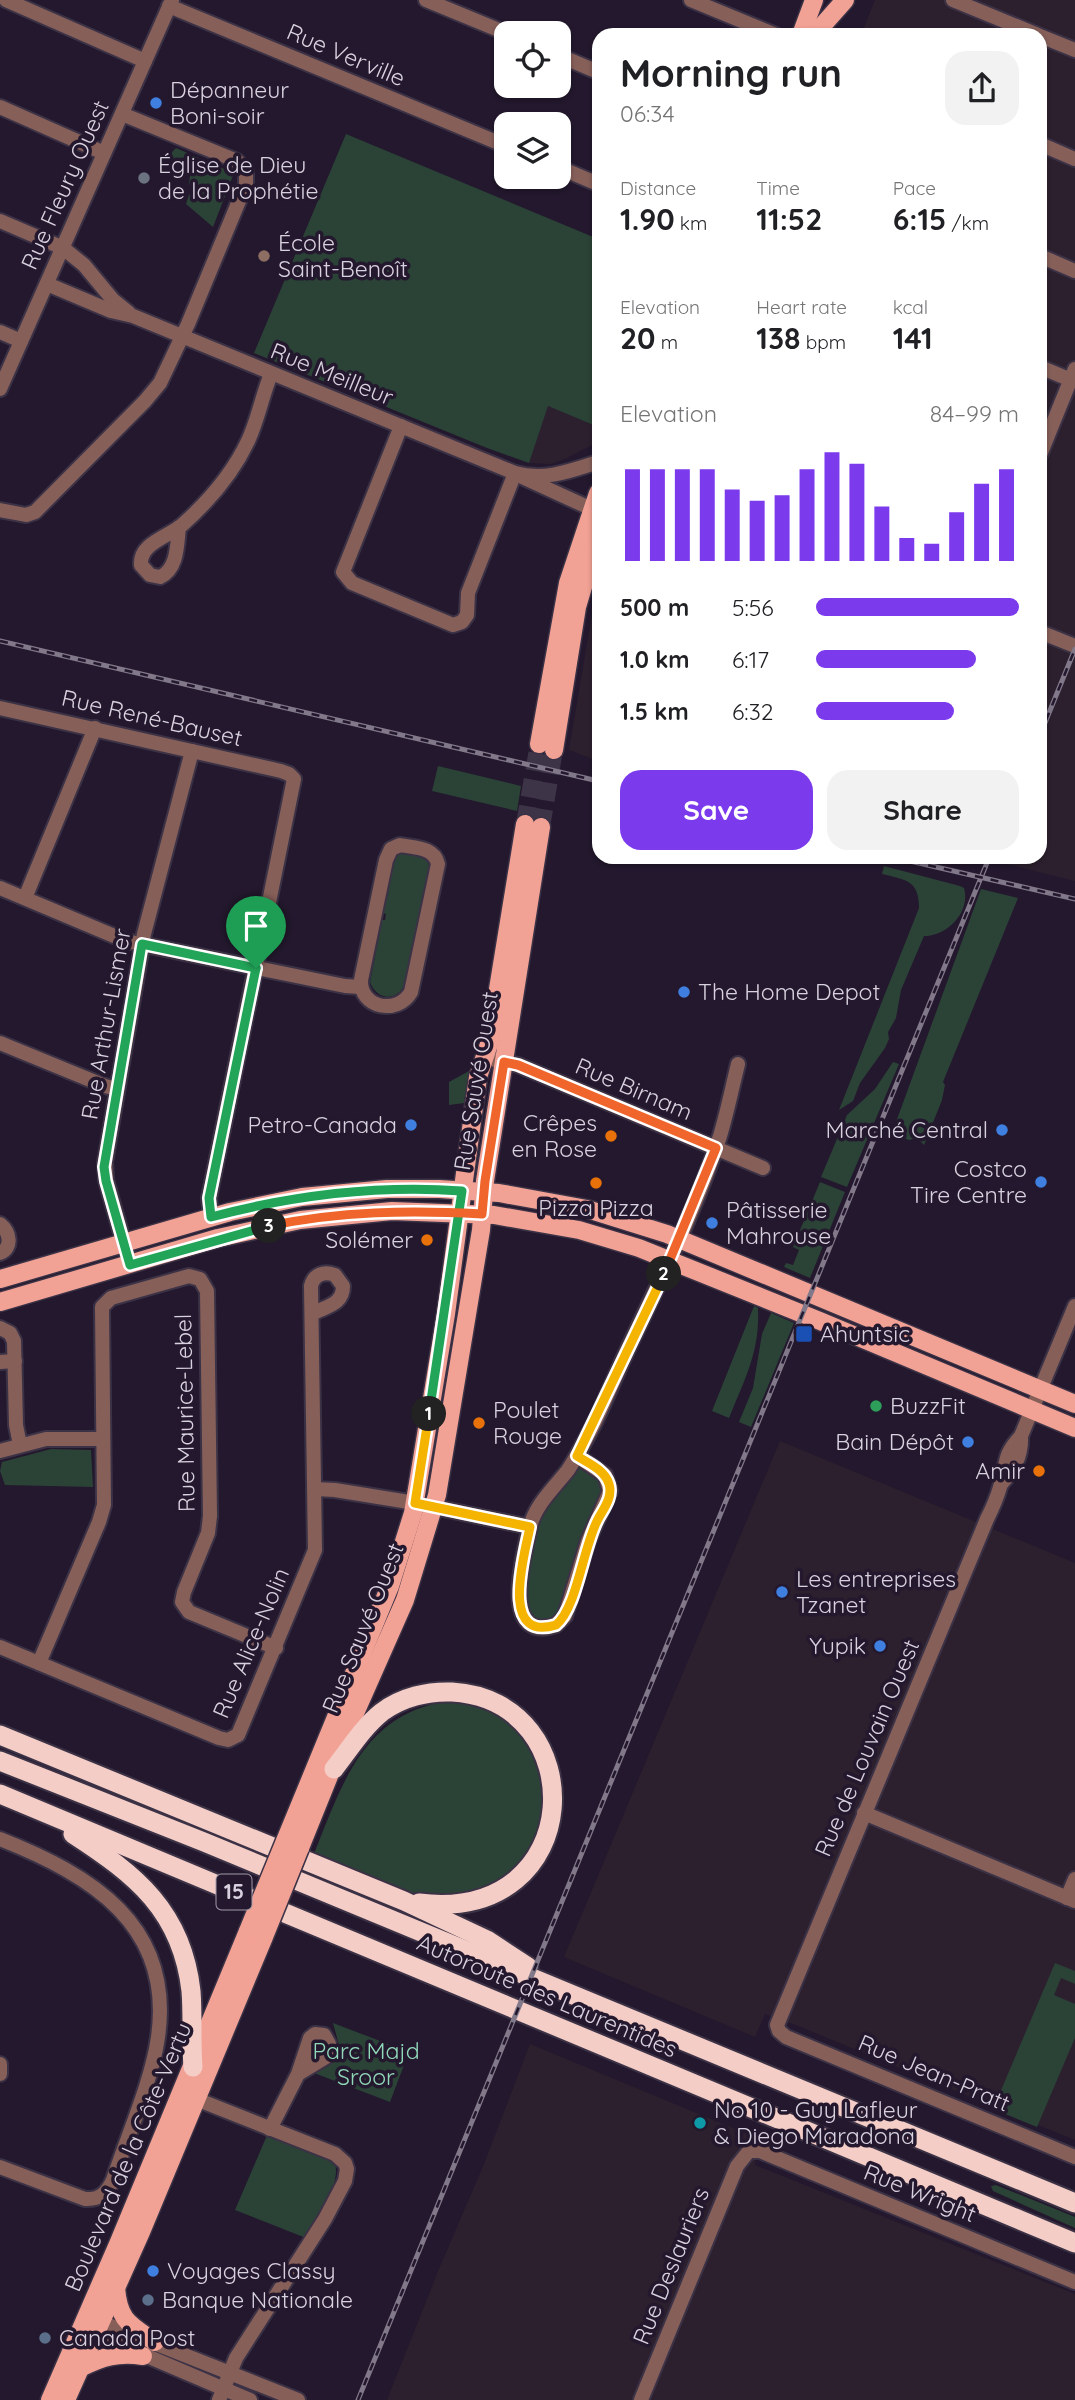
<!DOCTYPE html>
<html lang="en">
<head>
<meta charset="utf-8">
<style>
  :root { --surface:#fff; --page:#f2f2f2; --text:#202124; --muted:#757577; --accent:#7c3aed }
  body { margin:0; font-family:Quicksand,sans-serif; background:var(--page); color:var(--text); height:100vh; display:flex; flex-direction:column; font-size:26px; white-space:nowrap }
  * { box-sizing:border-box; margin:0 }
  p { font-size:23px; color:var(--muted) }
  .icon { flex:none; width:38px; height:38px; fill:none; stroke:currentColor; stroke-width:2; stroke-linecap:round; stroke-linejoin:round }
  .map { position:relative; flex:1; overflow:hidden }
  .side { position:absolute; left:592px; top:28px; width:455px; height:836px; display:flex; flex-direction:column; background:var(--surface); border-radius:21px; box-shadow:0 2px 5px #0004 }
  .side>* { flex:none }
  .controls { position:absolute; left:494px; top:21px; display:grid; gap:14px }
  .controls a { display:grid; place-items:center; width:77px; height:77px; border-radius:14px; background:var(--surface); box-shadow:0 2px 5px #0004; font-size:35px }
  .pin { position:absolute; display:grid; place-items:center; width:60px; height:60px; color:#fff; margin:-72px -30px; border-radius:50% 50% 50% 0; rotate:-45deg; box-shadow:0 0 7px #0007 }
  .pin .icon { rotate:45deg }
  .km { position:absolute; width:35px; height:35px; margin:-18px; border-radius:50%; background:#222; color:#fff; font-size:19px; line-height:35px; text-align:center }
  .round { display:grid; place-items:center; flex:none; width:74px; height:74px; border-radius:21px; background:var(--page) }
  .summary { display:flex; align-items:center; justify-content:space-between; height:119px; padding:0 28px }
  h1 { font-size:38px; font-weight:700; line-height:52px }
  .figures { display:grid; grid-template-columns:repeat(3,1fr); gap:10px; height:119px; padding:7px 28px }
  .figures div { display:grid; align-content:center }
  .figures b { font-size:30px; font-weight:700 }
  .figures small { font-size:19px; font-weight:400 }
  .figures p { font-size:19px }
  .chart { height:196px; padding:14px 28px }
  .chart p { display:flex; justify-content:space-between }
  .chart svg { width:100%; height:126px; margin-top:7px; stroke:var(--accent); stroke-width:6 }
  .primary-button { display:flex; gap:14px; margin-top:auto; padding:14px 28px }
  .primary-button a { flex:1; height:80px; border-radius:21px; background:var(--accent); color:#fff; font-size:28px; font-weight:700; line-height:80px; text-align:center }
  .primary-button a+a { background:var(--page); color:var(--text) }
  ul { padding:0 28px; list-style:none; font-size:23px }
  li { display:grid; grid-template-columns:112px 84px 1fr; align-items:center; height:52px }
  li i { height:18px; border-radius:9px; background:var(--accent) }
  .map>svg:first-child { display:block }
</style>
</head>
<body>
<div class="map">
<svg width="1075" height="2400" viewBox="0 0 1075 2400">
  <rect width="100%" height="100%" fill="#23182d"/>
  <!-- industrial -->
  <g fill="#2c202e">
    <path d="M 875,0 L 1075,0 L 1075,881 L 983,858 L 1040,858 L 1040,35 L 861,35 Z"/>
    <path d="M 548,406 L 598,427 L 598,442 L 565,459 L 551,464 L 529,463 Z"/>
    <path d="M 598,589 L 598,761 L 569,750 L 592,614 Z"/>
    <path d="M 780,1441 L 1075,1563 L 1075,2140 L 796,2025 L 765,2014 L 755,2037 L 564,1957 Z"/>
    <path d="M 530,2044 L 747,2134 L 757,2140 L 755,2165 L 1075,2294 L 1075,2400 L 387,2400 L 439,2269 L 484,2164 Z"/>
  </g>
  <!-- green -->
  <g fill="#2b4237">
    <path d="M 346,134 L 598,239 L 598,427 L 548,406 L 529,463 L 487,448 L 254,353 Z"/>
    <path d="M 176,148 L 234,173 L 213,227 L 186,204 L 189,195 L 194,190 L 189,184 L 191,168 L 176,165 L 168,156 Z"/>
    <path d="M 438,766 L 521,786 L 517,811 L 432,791 Z"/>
    <path d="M 402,852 L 426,858 L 430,867 L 406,983 C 397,1002 377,1001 370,982 L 382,920 L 385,920 L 386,914 L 383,913 L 395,857 Z"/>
    <path d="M 884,866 L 960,886 L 964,888 C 971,912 947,936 924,936 L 901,990 L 896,1018 L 888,1032 L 889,1039 L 885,1048 L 860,1083 L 853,1101 L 839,1110 L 919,908 C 919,880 906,880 882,874 Z"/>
    <path d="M 981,889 L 1018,898 L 943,1082 L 945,1085 L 942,1100 L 924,1145 L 917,1138 L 909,1140 L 892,1133 Z"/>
    <path d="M 893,1062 L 899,1064 L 847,1187 L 821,1177 L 847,1115 L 875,1089 Z"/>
    <path d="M 469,1071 L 464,1103 L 449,1105 L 449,1082 Z"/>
    <path d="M 820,1182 L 845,1192 L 810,1278 L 784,1267 L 786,1263 L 793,1265 L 799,1250 L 793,1247 Z"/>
    <path d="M 754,1306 L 758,1308 C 760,1352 745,1378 729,1418 L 712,1411 Z"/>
    <path d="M 771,1313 L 794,1323 L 751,1427 L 739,1422 L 753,1388 L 762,1334 Z"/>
    <path d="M 51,1449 L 91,1450 L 93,1487 L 5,1485 L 0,1471 L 2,1462 Z"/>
    <path d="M 584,1467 L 592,1470 L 606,1486 L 562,1608 L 554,1618 L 541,1621 C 531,1617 524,1607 523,1596 C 522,1588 533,1533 537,1525 C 542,1510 568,1469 584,1467 Z"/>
    <path d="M 442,1702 L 469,1703 L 492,1709 L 529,1734 L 549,1794 L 527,1861 L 481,1894 L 417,1896 L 313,1856 C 341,1788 360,1718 442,1702 Z"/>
    <path d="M 1055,1963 L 1075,1971 L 1075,1984 L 1061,1978 L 1054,1995 L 1075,2004 L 1075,2038 L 1037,2127 L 993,2109 Z"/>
    <path d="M 333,2023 L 409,2052 L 390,2102 L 314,2073 L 335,2059 L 339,2045 Z"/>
    <path d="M 268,2133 L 332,2158 C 347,2177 316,2219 306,2238 L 235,2210 Z"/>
    <path d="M 996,2185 L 1075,2217 L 1075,2228 L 993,2191 L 991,2186 Z"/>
  </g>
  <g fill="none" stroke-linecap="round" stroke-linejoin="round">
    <!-- major-tunnel -->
    <g stroke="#3e3448" stroke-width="18" stroke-dasharray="18 9" stroke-linecap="butt">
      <path d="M 525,824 L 539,744"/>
      <path d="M 541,827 L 554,750"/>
    </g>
    <defs>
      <g id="minor">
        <path d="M 6,0 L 145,61"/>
        <path d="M 426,0 L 506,33"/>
        <path d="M 691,0 L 776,35"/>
        <path d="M 953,0 L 1038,35"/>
        <path d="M 169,6 L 506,146"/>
        <path d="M 1040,36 L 1075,50"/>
        <path d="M 558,55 L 598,72"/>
        <path d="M 0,107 L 104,153"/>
        <path d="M 1040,144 L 1075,159"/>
        <path d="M 558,167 L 598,184"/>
        <path d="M 0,221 L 63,248 L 84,265 L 113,300 L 129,313"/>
        <path d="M 1040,256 L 1075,271"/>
        <path d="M 47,284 L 111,311 L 133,316 L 515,473 C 545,481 570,471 598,462"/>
        <path d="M 0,332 L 21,341"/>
        <path d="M 1040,367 L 1071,380"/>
        <path d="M 0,389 L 172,0"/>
        <path d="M 401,426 L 343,572 L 352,583 L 453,625 L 462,622 L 467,615 L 468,593 L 515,473"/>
        <path d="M 1040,455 L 1075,369"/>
        <path d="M 522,477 L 592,509"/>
        <path d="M 0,510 L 26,515 L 35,512 L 145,401 L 160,383 L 188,324 L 246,184 L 246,170 L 237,161 L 122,114"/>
        <path d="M 179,527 C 177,544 178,569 160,577 L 150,575 L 141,565 C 139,544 167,537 181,526 C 207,503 233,473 248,441 C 258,420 262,396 271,374"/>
        <path d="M 1040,632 L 1075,646"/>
        <path d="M 0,708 L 281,771 L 289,774 L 294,779 L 209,1198 L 211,1217"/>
        <path d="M 400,845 C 415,848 434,847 438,864 L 411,992 C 398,1015 360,1009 361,980 L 386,860 L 391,849 Z"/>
        <path d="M 0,888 L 126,941 L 345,986 L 361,987"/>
        <path d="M 25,898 L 95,728"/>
        <path d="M 0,1043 L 105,1086 L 117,1089"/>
        <path d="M 494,1060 L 518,1065 L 763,1168"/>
        <path d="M 0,1224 C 10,1232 13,1248 0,1253"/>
        <path d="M 130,1265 L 106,1180 L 105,1162 L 144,934 L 192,751"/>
        <path d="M 1075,1306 L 1021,1436 C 1001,1457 1008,1465 1000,1487 C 997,1498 992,1509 987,1519 L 777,2025 L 779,2031 L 786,2037 L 1075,2157"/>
        <path d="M 0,1328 L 10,1333 L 14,1341 L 16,1425 L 20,1445"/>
        <path d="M 0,1362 L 15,1361"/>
        <path d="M 0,1451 L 46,1439 L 103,1439"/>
        <path d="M 577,1456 L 605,1475 L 610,1491 L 588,1541 L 565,1616 L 556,1625 C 499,1644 524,1553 530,1527 C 535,1505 554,1488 568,1470 C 578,1455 586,1439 594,1424 C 609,1393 621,1362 636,1332 C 666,1268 698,1203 720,1136 C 727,1113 732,1088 738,1064"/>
        <path d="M 1001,1484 C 1014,1470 1022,1456 1021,1436"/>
        <path d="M 315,1489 L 335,1490 L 415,1503 L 530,1527"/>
        <path d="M 0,1647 L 219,1738 L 228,1740 L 238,1735 L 315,1550 L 311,1286 C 314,1274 324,1271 335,1275 L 343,1286 C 343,1305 326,1306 312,1314"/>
        <path d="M 39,1663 L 99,1522 L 104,1505 L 102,1307 L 111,1298 L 189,1276 L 200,1279 L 207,1291 L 210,1516 L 208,1533 L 184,1592 L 182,1602 L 189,1612 L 276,1648"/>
        <path d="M 864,1813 L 1075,1901"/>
        <path d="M 0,1839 C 91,1875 174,1925 158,2037 C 152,2081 127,2137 113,2180 C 107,2193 100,2200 85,2199 L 0,2167"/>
        <path d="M 1067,1898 L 1075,1879"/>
        <path d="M 0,2064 L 0,2074"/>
        <path d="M 196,2099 L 335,2154 L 345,2163 L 347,2169 L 345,2181 L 325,2219 L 236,2358 L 219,2400"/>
        <path d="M 270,2129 L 298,2074 L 310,2038 L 315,2034 L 324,2035 L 329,2044 L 326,2057 L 298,2074"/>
        <path d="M 91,2318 L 298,2400"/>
        <path d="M 86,2330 L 250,2400"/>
        <path d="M 641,2400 L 737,2166 L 749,2151 L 760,2151 L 1075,2282"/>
      </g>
      <g id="major">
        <path d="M 801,35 L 814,0"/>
        <path d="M 814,35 L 845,0"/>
        <path d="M 539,744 L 568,583 L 598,493"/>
        <path d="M 554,750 L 577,607 L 598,537"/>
        <path d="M 0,1279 L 230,1212 L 302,1197 L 387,1189 L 439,1189 L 499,1193 L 587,1209 L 667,1234 L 1075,1404"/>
        <path d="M 0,1302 L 218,1238 L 300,1220 L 392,1211 L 494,1215 L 579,1230 L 639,1248 L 820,1321 L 1075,1428"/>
        <path d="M 285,1841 L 390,1586 L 413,1513 L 446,1314 L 478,1077 L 489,1044 L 525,824"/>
        <path d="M 300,1848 L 348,1729 L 405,1600 L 437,1495 L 481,1230 L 485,1181 L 541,827"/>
        <path d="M 116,2288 C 119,2321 129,2324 155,2342"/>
        <path d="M 80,2368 C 102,2357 118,2352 143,2356"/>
        <path d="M 50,2400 L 118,2244 L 248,1931"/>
        <path d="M 66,2400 L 141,2232 L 264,1937"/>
      </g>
      <g id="highway">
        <path d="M 0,1735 L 404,1901 L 487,1940 L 528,1967"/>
        <path d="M 0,1761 L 204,1842 L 1075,2203"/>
        <path d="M 334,1769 C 349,1750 363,1727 382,1712 C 402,1697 428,1691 452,1692 C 593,1700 589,1924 419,1903"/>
        <path d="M 0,1794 L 1075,2243"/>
        <path d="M 73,1834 C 136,1875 182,1911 191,1991 C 193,2016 191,2042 193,2067"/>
      </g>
    </defs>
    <!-- minor casing -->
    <use href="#minor" stroke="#3c3246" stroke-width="18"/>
    <!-- major casing -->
    <use href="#major" stroke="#3c3246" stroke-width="21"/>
    <!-- highway casing -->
    <use href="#highway" stroke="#3c3246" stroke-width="23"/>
    <!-- minor -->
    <use href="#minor" stroke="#865f59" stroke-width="14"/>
    <!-- major -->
    <use href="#major" stroke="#f2a195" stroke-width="18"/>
    <!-- highway -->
    <use href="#highway" stroke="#f5cdc7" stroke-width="19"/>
    <defs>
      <g id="rail">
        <path d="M 0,641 L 598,781"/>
        <path d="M 1040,735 L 1075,649"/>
        <path d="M 897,858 L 1075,899"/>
        <path d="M 358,2400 L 989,858"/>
      </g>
    </defs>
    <!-- rail casing -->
    <use href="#rail" stroke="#81788a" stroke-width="5"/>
    <!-- rail -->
    <use href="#rail" stroke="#23182d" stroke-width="2.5" stroke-dasharray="8" stroke-linecap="butt"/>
    <defs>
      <g id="major-bridge">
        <path d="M 248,1931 L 285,1841"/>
        <path d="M 264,1937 L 300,1848"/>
      </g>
    </defs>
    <!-- major-bridge casing -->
    <use href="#major-bridge" stroke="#3c3246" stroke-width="21" stroke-linecap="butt"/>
    <!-- major-bridge -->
    <use href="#major-bridge" stroke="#f2a195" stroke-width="18"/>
  </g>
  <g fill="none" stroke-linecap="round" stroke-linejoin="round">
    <defs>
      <path id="split-1" d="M 256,968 L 209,1198 L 211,1217 C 294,1195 376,1185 462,1191 L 429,1414"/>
      <path id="split-2" d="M 429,1414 L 415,1503 L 530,1527 C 525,1553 498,1643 556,1625 C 577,1608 583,1547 598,1519 C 604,1508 613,1497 609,1484 C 605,1470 588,1463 577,1456 L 664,1274"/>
      <path id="split-3" d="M 269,1226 C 340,1211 410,1210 482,1214 L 485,1181 L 504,1062 L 518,1065 L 716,1148 L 664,1274"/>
      <path id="split-4" d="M 256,968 L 142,944 L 104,1167 L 106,1181 L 130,1265 L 269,1226"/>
    </defs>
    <!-- split-1 casing -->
    <use href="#split-1" stroke="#fff" stroke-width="14"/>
    <!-- split-2 casing -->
    <use href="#split-2" stroke="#fff" stroke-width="14"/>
    <!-- split-3 casing -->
    <use href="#split-3" stroke="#fff" stroke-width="14"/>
    <!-- split-4 casing -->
    <use href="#split-4" stroke="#fff" stroke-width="14"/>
    <!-- split-1 -->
    <use href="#split-1" stroke="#22a559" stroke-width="9"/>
    <!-- split-2 -->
    <use href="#split-2" stroke="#f5b400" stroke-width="9"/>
    <!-- split-3 -->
    <use href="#split-3" stroke="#f0652b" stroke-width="9"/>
    <!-- split-4 -->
    <use href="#split-4" stroke="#22a559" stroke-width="9"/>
  </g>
  <!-- markers -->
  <g fill="#3f7fe0" stroke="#23182d" stroke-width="2.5">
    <circle cx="156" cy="103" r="7"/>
    <circle cx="684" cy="992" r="7"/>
    <circle cx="411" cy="1125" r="7"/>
    <circle cx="1002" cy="1130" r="7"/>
    <circle cx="1041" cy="1182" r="7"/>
    <circle cx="712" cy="1223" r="7"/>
    <circle cx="968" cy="1442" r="7"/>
    <circle cx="782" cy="1592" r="7"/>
    <circle cx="880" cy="1646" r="7"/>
    <circle cx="153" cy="2271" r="7"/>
  </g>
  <circle fill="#6b7280" stroke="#23182d" stroke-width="2.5" cx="144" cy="178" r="7"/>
  <circle fill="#8d6e63" stroke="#23182d" stroke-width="2.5" cx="264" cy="256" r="7"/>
  <g fill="#e8710a" stroke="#23182d" stroke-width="2.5">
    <circle cx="611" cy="1136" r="7"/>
    <circle cx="596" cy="1183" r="7"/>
    <circle cx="427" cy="1240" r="7"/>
    <circle cx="479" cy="1423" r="7"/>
    <circle cx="1039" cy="1471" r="7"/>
  </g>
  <rect fill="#1a4fb4" stroke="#23182d" stroke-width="2.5" x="795" y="1325" width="18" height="18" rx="3.5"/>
  <circle fill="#2e9e5b" stroke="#23182d" stroke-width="2.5" cx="876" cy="1406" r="7"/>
  <circle fill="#0f9aa8" stroke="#23182d" stroke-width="2.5" cx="700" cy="2123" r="7"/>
  <g fill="#5c6f8a" stroke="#23182d" stroke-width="2.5">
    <circle cx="148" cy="2300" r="7"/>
    <circle cx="45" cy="2338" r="7"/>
  </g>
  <g text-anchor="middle" stroke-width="7" stroke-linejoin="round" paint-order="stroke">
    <!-- shield labels -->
    <rect fill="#23182d" stroke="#a29aaa" stroke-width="2" x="216.5" y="1874.5" width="35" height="35" rx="5"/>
    <g font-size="21" font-weight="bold" fill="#d8d1df">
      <text x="234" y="1899">15</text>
    </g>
    <!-- street labels -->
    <g font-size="23" fill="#d8d1df" stroke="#23182d">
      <text transform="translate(346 55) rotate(23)" y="8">Rue Verville</text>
      <text transform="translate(65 185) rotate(-66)" y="8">Rue Fleury Ouest</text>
      <text transform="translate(332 374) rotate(22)" y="8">Rue Meilleur</text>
      <text transform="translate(152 718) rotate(13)" y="8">Rue René-Bauset</text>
      <text transform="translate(106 1024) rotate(-80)" y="8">Rue Arthur-Lismer</text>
      <text transform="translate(476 1081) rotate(-81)" y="8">Rue Sauvé Ouest</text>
      <text transform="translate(634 1089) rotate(23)" y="8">Rue Birnam</text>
      <text transform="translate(185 1413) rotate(-91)" y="8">Rue Maurice-Lebel</text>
      <text transform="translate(363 1628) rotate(-68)" y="8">Rue Sauvé Ouest</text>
      <text transform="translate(251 1643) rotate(-67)" y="8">Rue Alice-Nolin</text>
      <text transform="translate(867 1748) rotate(-67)" y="8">Rue de Louvain Ouest</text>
      <text transform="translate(547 1996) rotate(23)" y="8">Autoroute des Laurentides</text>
      <text transform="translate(934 2073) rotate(23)" y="8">Rue Jean-Pratt</text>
      <text transform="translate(128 2157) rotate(-67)" y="8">Boulevard de la Côte-Vertu</text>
      <text transform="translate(920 2193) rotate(22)" y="8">Rue Wright</text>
      <text transform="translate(671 2266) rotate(-68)" y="8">Rue Deslauriers</text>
    </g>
    <!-- poi labels -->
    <g font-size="23" fill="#d8d1df" stroke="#23182d" text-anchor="start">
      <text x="170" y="98">Dépanneur<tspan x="170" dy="26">Boni-soir</tspan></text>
      <text x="158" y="173">Église de Dieu<tspan x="158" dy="26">de la Prophétie</tspan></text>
      <text x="278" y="251">École<tspan x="278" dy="26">Saint-Benoît</tspan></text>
      <text x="698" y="1000">The Home Depot</text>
      <text x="597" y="1131" text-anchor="end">Crêpes<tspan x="597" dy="26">en Rose</tspan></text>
      <text x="397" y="1133" text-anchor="end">Petro-Canada</text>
      <text x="988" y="1138" text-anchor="end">Marché Central</text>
      <text x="1027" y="1177" text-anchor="end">Costco<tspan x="1027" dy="26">Tire Centre</tspan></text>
      <text x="596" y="1216" text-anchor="middle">Pizza Pizza</text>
      <text x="726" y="1218">Pâtisserie<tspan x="726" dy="26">Mahrouse</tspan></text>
      <text x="413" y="1248" text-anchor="end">Solémer</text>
      <text x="820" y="1342">Ahuntsic</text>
      <text x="890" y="1414">BuzzFit</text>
      <text x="493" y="1418">Poulet<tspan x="493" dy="26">Rouge</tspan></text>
      <text x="954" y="1450" text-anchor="end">Bain Dépôt</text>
      <text x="1025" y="1479" text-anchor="end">Amir</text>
      <text x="796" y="1587">Les entreprises<tspan x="796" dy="26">Tzanet</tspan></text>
      <text x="866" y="1654" text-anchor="end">Yupik</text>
      <text x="714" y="2118">No 10 - Guy Lafleur<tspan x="714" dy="26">&amp; Diego Maradona</tspan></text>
      <text x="167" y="2279">Voyages Classy</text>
      <text x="162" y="2308">Banque Nationale</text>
      <text x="59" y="2346">Canada Post</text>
    </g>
    <!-- park labels -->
    <g font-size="23" fill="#91d9b9" stroke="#23182d">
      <text x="366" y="2059">Parc Majd<tspan x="366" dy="26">Sroor</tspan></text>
    </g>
  </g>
</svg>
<div class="controls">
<a><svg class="icon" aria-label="locate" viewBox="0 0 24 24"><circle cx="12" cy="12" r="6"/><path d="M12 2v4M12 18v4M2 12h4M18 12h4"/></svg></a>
<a><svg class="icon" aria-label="layers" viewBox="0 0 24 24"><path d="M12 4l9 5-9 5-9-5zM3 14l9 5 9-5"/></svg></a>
</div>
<div class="pin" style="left:256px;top:968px;background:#1e9e55"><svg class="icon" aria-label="arrive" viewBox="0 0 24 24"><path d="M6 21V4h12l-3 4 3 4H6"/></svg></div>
<b class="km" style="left:429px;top:1414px">1</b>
<b class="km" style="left:664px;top:1274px">2</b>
<b class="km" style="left:269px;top:1226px">3</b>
<section class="side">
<div class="summary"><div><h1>Morning run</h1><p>06:34</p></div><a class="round"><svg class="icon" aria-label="share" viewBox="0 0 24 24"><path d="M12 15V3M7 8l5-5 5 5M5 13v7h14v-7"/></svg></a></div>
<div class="figures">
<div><p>Distance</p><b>1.90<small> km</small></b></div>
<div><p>Time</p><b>11:52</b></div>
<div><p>Pace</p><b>6:15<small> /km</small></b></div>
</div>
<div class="figures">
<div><p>Elevation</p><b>20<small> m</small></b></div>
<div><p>Heart rate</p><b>138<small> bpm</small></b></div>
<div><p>kcal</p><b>141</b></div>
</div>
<div class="chart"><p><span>Elevation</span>84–99 m</p>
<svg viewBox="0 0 160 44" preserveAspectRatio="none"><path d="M5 44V12M15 44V12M25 44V12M35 44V12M45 44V19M55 44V23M65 44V21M75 44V12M85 44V6M95 44V10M105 44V25M115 44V36M125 44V38M135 44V27M145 44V17M155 44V12"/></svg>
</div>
<ul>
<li><b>500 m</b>5:56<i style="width:100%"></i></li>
<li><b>1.0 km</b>6:17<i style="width:79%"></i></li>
<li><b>1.5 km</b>6:32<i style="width:68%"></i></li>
</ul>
<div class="primary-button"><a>Save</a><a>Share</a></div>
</section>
</div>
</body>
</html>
